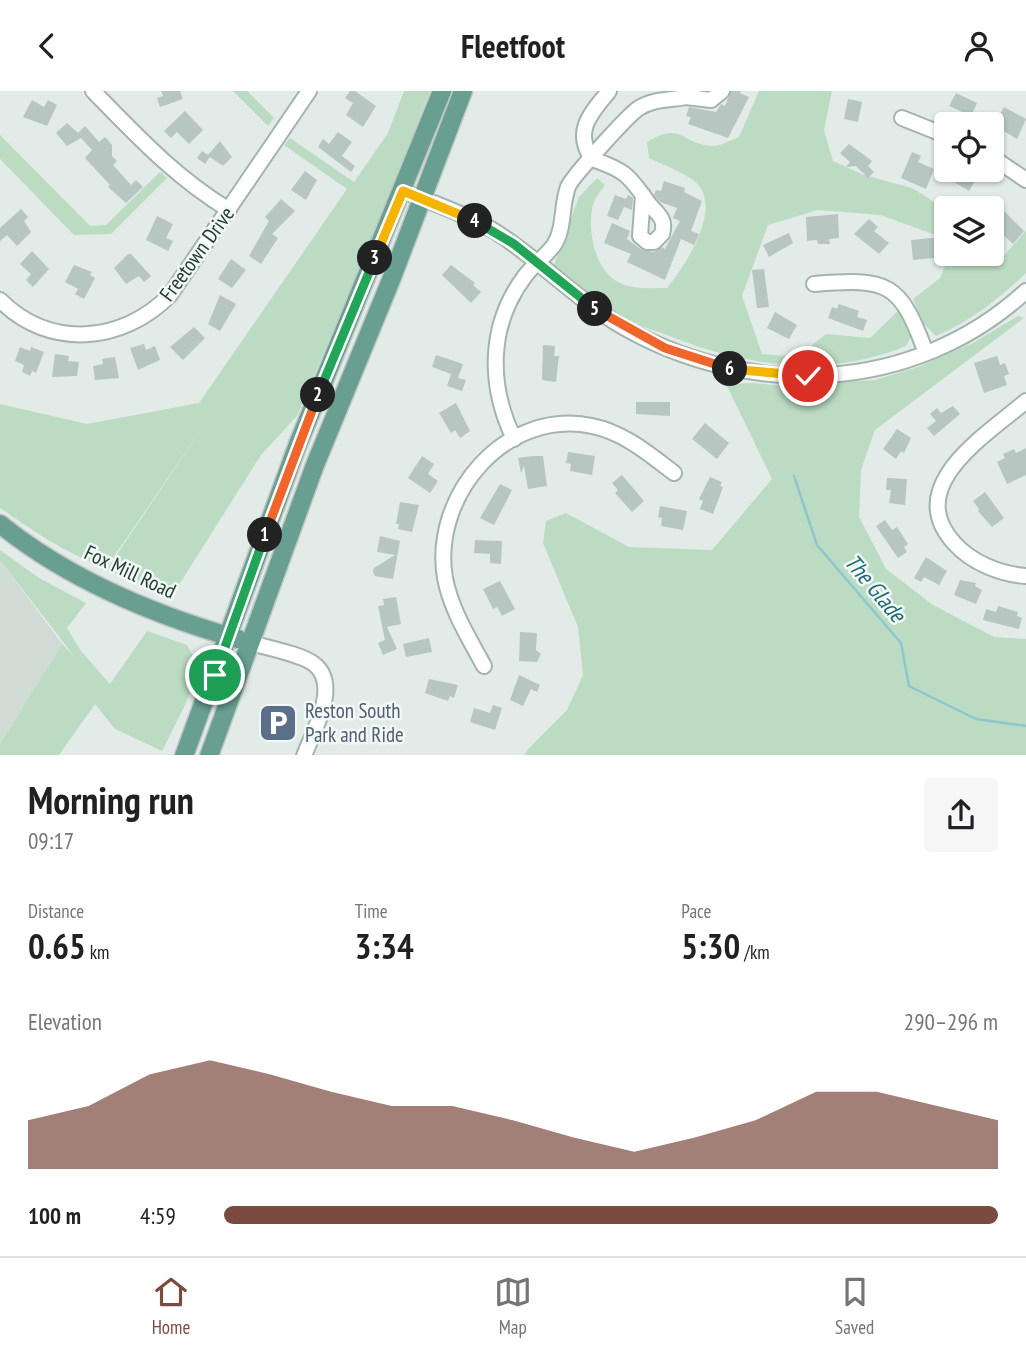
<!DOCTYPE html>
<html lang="en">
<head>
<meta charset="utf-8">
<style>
  :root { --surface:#fff; --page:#f6f6f6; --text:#202124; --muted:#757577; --line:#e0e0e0; --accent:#7c4b3f }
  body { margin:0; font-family:"PT Sans Narrow",sans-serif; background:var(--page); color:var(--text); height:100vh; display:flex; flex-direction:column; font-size:26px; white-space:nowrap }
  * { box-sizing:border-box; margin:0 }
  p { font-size:23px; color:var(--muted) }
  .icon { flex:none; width:38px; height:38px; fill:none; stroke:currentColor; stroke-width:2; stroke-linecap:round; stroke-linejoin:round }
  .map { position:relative; height:664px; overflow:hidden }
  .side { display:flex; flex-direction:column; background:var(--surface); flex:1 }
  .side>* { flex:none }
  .tools { position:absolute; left:934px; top:21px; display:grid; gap:14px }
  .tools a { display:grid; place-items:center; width:70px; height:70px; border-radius:7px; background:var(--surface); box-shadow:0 2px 5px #0004; font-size:35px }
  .pin { position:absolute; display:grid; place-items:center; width:60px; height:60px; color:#fff; margin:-30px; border:4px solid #fff; border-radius:50%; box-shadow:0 2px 7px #0007 }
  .km { position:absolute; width:35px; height:35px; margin:-18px; border-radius:50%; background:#222; color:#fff; font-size:19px; line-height:35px; text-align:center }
  .round { display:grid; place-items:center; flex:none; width:74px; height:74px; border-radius:7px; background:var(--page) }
  .summary { display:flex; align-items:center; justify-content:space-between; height:119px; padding:0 28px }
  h1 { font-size:38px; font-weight:700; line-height:52px }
  .stats { display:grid; grid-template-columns:repeat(3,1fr); gap:10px; height:119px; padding:7px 28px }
  .stats div { display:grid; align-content:center }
  .stats b { font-size:35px; font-weight:700 }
  .stats small { font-size:19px; font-weight:400 }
  .stats p { font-size:19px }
  .chart { height:196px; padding:14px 28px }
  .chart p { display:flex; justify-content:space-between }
  .chart svg { width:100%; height:126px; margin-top:7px; fill:var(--accent); opacity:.7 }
  ul { padding:0 28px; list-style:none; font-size:23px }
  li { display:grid; grid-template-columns:112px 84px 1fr; align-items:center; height:52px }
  li i { height:18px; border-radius:9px; background:var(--accent) }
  header { display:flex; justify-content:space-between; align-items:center; height:91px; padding:0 28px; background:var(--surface); font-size:32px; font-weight:700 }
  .dock { display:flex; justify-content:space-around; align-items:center; height:98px; border-top:2px solid var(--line); background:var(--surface); font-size:19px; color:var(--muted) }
  .dock a { display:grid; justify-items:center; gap:4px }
  .dock .selected { color:var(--accent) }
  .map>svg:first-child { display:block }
</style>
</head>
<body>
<header><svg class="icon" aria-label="back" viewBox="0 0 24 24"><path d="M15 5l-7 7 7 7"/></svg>Fleetfoot<svg class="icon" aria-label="person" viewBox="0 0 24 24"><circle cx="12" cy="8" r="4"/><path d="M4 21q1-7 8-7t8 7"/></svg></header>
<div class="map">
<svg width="1026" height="665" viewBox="0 0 1026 665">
  <rect width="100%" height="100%" fill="#e2ebe7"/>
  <!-- built -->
  <path fill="#d0dbd6" d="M 0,469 L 62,553 L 0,653 Z"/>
  <!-- green -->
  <g fill="#bbdcc3">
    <path d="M 233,0 L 247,0 L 274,27 L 268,35 Z"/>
    <path d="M 404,0 L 430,0 L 391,102 L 297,325 L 261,364 L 170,508 L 107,478 L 205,333 L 106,477 C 67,463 33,440 0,417 L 0,313 L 87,333 L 199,312 L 347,98 L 284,54 L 290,47 L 354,91 L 388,42 Z"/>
    <path d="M 759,0 L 832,0 L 824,39 L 833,70 L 864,84 L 912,97 L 947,119 L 947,148 L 880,124 L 818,119 L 768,134 L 742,205 L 762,263 L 797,266 L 826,243 L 870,247 L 900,218 L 912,244 L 906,255 C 829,287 748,276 672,246 C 657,240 641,236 627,228 C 601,214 578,192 554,174 L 579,106 L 597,87 L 605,94 C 600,101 593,109 592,118 C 588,143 595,178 618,191 C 633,199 651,197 667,197 C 686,174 725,114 694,90 C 681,80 664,74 649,67 L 647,51 C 681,30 680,52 711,55 C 720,56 731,49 739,46 Z"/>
    <path d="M 0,44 L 90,135 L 106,134 L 160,81 L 167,87 L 111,143 L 74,144 L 0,68 Z"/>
    <path d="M 1026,139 L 1026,182 C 998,208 972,230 936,245 L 924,233 L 913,208 L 940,187 L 950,163 L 992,163 L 992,156 L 1003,166 Z"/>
    <path d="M 1018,225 L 1024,227 L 875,339 L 861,379 L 859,426 L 886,478 L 933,514 L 994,546 L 1026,548 L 1026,664 L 524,664 L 529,657 L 567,619 L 583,584 L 578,536 L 543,452 L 546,430 L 566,422 L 629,456 L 712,459 L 772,388 L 726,293 L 754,292 L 782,295 L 875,289 L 918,276 L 973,252 Z"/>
    <path d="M 0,459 L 39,487 L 86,512 L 67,537 L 81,560 L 110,593 L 147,540 L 187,554 L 199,577 L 185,614 L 162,660 L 115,638 L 95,613 L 59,664 L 0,664 L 0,653 L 62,553 L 74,565 L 0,469 Z"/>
  </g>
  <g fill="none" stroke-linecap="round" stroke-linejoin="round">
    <!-- stream -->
    <path stroke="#8cc6ce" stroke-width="2.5" d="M 794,385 L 817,454 L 901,552 L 909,595 L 976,628 L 1026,635"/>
  </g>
  <!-- building -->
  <g fill="#b7c6c0">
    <path d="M 161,0 L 180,0 L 183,8 L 160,16 L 157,7 L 163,5 Z"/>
    <path d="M 350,0 L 355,0 L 376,15 L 363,36 L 346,24 L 353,12 L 345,7 Z"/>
    <path d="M 731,0 L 741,0 L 740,2 L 749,6 L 728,47 L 688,33 L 691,26 L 686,25 L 689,16 L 716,21 L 721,13 L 725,15 Z"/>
    <path d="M 956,2 L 977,12 L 971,25 L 949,15 Z"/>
    <path d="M 848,8 L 862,11 L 858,31 L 844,28 Z"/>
    <path d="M 32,9 L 44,16 L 48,9 L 57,14 L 47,35 L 23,26 Z"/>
    <path d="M 1004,16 L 1026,28 L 1017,48 L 1002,39 L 998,47 L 992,44 L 992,29 L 996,30 Z"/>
    <path d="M 185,20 L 203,39 L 189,53 L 177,41 L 171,47 L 164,40 Z"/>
    <path d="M 67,32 L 78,42 L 85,35 L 99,51 L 105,46 L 112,54 L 112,65 L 117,70 L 113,74 L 131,94 L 136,89 L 143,96 L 126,112 L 108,96 L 110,94 L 85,67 L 92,59 L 81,47 L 67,55 L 56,42 Z"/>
    <path d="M 338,41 L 352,51 L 342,65 L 355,75 L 351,81 L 318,56 L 323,48 L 329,53 Z"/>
    <path d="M 220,50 L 232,66 L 223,75 L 210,66 L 205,73 L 197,67 L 202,60 L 208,64 Z"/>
    <path d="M 849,53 L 872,70 L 868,75 L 874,81 L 868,87 L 856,75 L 846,76 L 850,71 L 840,62 Z"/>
    <path d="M 912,61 L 921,65 L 918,71 L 934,78 L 926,98 L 901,87 Z"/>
    <path d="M 955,79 L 965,79 L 977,86 L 969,100 L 949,88 Z"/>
    <path d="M 305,80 L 317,89 L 306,109 L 291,99 Z"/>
    <path d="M 664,90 L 685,97 L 684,101 L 702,110 L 691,140 L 699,143 L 694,154 L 681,148 L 665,189 L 627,171 L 631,163 L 604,152 L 612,132 L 630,140 L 627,148 L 642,159 L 654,161 L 662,156 L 665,158 L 680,130 L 673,127 L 677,117 L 660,111 L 654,104 L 656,99 L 661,100 Z"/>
    <path d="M 615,104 L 626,108 L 628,104 L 633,107 L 632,119 L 624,116 L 618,129 L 607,125 Z"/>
    <path d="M 281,108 L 295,120 L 272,143 L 278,147 L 261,173 L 249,165 L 269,130 L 265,126 Z"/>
    <path d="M 997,113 L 1024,140 L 1013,153 L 1001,142 L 998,146 L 992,141 L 992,119 Z"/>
    <path d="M 21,118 L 28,126 L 24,130 L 31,141 L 17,155 L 7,144 L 0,150 L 0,137 Z"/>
    <path d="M 838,123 L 839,147 L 829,148 L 830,153 L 818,153 L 817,149 L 807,150 L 806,126 Z"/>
    <path d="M 157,125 L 173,133 L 166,147 L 173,150 L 168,160 L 146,149 Z"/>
    <path d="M 869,128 L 878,136 L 874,140 L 889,152 L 879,163 L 854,143 Z"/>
    <path d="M 789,142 L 793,152 L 769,166 L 763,154 Z"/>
    <path d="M 931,147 L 944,148 L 945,166 L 913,169 L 911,149 Z"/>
    <path d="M 32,160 L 49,178 L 33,196 L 26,189 L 31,183 L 20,173 Z"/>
    <path d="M 128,163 L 131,163 L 151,185 L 144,191 L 139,185 L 126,193 L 114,177 Z"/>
    <path d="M 231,168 L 246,179 L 232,197 L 218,188 Z"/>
    <path d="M 74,174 L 92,181 L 90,184 L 95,187 L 84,208 L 75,203 L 78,198 L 65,191 Z"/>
    <path d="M 451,174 L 475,192 L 473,194 L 481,201 L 471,212 L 442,184 Z"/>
    <path d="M 764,178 L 769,216 L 757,217 L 752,179 Z"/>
    <path d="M 220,204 L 236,213 L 220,240 L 208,233 Z"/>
    <path d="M 839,213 L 859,220 L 857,226 L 867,229 L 863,240 L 828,227 L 832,216 L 837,218 Z"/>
    <path d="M 775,221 L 797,234 L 789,248 L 767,237 Z"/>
    <path d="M 194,236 L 205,247 L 183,269 L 170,256 Z"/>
    <path d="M 144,253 L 146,259 L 155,255 L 160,269 L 138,279 L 130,257 Z"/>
    <path d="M 543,254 L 555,255 L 554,265 L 559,265 L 556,291 L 542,289 Z"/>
    <path d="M 20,256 L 30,260 L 31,256 L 44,261 L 36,282 L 32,280 L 30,285 L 22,281 L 24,274 L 15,270 Z"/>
    <path d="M 55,263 L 69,265 L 68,270 L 79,271 L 77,285 L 52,286 Z"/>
    <path d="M 436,264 L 463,273 L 458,287 L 466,289 L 462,300 L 447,295 L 451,283 L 432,276 Z"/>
    <path d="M 997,265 L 1000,274 L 1005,272 L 1009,283 L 1004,285 L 1007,294 L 984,302 L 974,272 Z"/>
    <path d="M 115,266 L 119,287 L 95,289 L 93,275 L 103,273 L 102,268 Z"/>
    <path d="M 636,311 L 670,311 L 670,325 L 636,323 Z"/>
    <path d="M 456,312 L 470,340 L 460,347 L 455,339 L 451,342 L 439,322 Z"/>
    <path d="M 953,315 L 960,323 L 934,345 L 927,337 L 936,330 L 930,323 L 937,317 L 941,322 Z"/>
    <path d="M 705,332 L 729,352 L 717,368 L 692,348 Z"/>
    <path d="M 897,338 L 911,347 L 904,362 L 901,360 L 896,368 L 883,358 Z"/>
    <path d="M 1026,357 L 1026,384 L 1007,393 L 997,371 L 1005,367 L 1003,363 L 1014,358 L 1016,362 Z"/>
    <path d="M 568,361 L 595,365 L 592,384 L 570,380 L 571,373 L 566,372 Z"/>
    <path d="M 422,365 L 434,373 L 428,383 L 438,390 L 430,402 L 408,387 Z"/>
    <path d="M 532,365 L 543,365 L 547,395 L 528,398 L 524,375 L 521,382 L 518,367 Z"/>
    <path d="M 622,384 L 644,410 L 632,421 L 615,402 L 618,399 L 612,392 Z"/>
    <path d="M 710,386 L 722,391 L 720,395 L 723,396 L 713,423 L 700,418 L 703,410 L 699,408 Z"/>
    <path d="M 887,387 L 907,388 L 905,414 L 889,412 L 891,399 L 886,399 Z"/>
    <path d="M 500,393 L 512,399 L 494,434 L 480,427 Z"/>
    <path d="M 985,401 L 1004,427 L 992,436 L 978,420 L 979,418 L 973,410 Z"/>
    <path d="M 400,411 L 419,414 L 412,441 L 398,438 L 399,433 L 396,433 Z"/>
    <path d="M 660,415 L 687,420 L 683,439 L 661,435 L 662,427 L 658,426 Z"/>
    <path d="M 885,429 L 892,439 L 897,436 L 908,453 L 904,456 L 907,461 L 898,467 L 876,435 Z"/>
    <path d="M 380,445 L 400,450 L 393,488 L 375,485 L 373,481 L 374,477 L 395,464 L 377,461 Z"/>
    <path d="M 475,449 L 502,450 L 501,473 L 490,472 L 490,463 L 474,462 Z"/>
    <path d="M 926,466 L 947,480 L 939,494 L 924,486 L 921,491 L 914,487 Z"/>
    <path d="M 960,489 L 976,492 L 975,495 L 982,499 L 976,513 L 954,504 Z"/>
    <path d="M 500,490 L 515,518 L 502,525 L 497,516 L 493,518 L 483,498 Z"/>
    <path d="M 396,506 L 401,533 L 387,536 L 397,558 L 383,564 L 378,552 L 385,549 L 378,515 L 384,514 L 383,508 Z"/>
    <path d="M 998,515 L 1018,521 L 1017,525 L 1022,527 L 1019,538 L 983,529 L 986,518 L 996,521 Z"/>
    <path d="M 520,541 L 537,542 L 536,559 L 541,563 L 537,571 L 519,570 Z"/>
    <path d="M 429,547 L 432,561 L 406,566 L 403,553 Z"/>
    <path d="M 519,584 L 540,594 L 537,601 L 531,598 L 523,615 L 510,609 Z"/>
    <path d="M 429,588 L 458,594 L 454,607 L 450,605 L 448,610 L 425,602 Z"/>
    <path d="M 493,614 L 502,617 L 495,639 L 470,631 L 474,617 L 490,622 Z"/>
  </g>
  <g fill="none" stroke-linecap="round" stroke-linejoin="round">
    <defs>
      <g id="minor">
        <path d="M 93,0 C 137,45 175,86 229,119"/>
        <path d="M 609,0 C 591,22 573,40 592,68 C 624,79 628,83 647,110 C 656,123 667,126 662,143 L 654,151 L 647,151 L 640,145 L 643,104"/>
        <path d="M 692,1 L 686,6 L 711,9 L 722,0"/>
        <path d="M 902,27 L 947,45"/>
        <path d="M 992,66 L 1026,89"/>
        <path d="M 403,100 C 433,112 463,122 491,138 C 536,165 572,205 618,233 C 746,309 913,304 1026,200"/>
        <path d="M 814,193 C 889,187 900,191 926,262"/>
        <path d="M 0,209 C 49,259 123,252 170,204 L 309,0"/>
        <path d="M 1026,310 C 987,344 902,394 954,452 C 972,472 1000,483 1026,485"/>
        <path d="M 514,348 C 488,294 488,234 525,185 C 533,174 546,165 554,154 C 565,137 561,114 568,96 C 571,87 629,23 639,17 C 653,8 670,9 686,6"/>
        <path d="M 251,552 C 268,557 301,563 314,573 C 341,594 313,640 304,665"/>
        <path d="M 484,575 C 469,547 451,519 445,487 C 431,405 505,317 592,335 C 623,341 649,363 674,382"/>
      </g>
      <g id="major">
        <path d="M 0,433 C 68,488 154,524 238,548"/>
        <path d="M 184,665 L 298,353 L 442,0"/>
        <path d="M 209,665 L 315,374 L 391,189 L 463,0"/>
      </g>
    </defs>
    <!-- minor casing -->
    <use href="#minor" stroke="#a5b3ae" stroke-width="18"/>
    <!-- major casing -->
    <use href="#major" stroke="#c1c8c6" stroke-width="21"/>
    <!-- minor -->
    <use href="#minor" stroke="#fff" stroke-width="14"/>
    <!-- major -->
    <use href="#major" stroke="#689f90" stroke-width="18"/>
  </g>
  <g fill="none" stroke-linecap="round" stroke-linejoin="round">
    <defs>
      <path id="split-1" d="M 215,584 L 265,444"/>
      <path id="split-2" d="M 265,444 L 318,304"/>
      <path id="split-3" d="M 318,304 L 375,167"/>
      <path id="split-4" d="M 375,167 L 403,100 L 475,130"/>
      <path id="split-5" d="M 475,130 L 514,153 L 595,218"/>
      <path id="split-6" d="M 595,218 L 665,257 L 730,278"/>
      <path id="split-7" d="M 730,278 L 808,285"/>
    </defs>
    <!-- split-1 casing -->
    <use href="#split-1" stroke="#fff" stroke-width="14"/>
    <!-- split-2 casing -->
    <use href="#split-2" stroke="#fff" stroke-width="14"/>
    <!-- split-3 casing -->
    <use href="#split-3" stroke="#fff" stroke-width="14"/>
    <!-- split-4 casing -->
    <use href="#split-4" stroke="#fff" stroke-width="14"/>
    <!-- split-5 casing -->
    <use href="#split-5" stroke="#fff" stroke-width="14"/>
    <!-- split-6 casing -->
    <use href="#split-6" stroke="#fff" stroke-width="14"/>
    <!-- split-7 casing -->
    <use href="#split-7" stroke="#fff" stroke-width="14"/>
    <!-- split-1 -->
    <use href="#split-1" stroke="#22a559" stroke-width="9"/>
    <!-- split-2 -->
    <use href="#split-2" stroke="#f0652b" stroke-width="9"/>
    <!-- split-3 -->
    <use href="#split-3" stroke="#22a559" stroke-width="9"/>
    <!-- split-4 -->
    <use href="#split-4" stroke="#f5b400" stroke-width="9"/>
    <!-- split-5 -->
    <use href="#split-5" stroke="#22a559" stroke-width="9"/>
    <!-- split-6 -->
    <use href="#split-6" stroke="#f0652b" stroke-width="9"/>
    <!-- split-7 -->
    <use href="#split-7" stroke="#f5b400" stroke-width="9"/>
  </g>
  <!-- icons -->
  <defs>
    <symbol id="parking-square" viewBox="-11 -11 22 22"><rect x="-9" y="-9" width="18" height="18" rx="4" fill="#5c6f8a" stroke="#f2f8f5"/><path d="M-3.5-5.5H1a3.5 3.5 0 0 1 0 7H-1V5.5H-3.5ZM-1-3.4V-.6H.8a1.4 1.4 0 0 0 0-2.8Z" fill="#fff"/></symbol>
  </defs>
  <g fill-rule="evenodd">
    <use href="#parking-square" x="256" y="610" width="44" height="44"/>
  </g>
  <g text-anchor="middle" stroke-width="5" stroke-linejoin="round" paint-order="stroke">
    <!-- street labels -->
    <g font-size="21" fill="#223c34" stroke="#f2f8f5">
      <text transform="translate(197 163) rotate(-54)" y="7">Freetown Drive</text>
      <text transform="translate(130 481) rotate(25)" y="7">Fox Mill Road</text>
    </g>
    <!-- service labels -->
    <g font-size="21" fill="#4e5e75" stroke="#f2f8f5" text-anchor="start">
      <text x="305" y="627">Reston South<tspan x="305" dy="24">Park and Ride</tspan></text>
    </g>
    <!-- water labels -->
    <g font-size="23" font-style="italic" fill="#1f6975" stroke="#f2f8f5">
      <text transform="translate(875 497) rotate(50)" y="8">The Glade</text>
    </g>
  </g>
</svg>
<div class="tools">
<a><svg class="icon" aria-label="locate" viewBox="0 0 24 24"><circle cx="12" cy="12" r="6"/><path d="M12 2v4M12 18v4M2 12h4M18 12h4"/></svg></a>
<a><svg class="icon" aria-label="layers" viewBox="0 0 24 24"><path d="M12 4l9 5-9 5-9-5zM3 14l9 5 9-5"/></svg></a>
</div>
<div class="pin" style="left:215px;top:584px;background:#1e9e55"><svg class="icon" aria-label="arrive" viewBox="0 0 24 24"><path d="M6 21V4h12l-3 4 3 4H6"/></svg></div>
<div class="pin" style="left:808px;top:285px;background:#d93025"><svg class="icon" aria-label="check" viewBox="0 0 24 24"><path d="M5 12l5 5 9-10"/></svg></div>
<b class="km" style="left:265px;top:444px">1</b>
<b class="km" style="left:318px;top:304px">2</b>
<b class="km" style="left:375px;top:167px">3</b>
<b class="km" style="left:475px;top:130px">4</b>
<b class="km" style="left:595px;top:218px">5</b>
<b class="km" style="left:730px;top:278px">6</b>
</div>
<section class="side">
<div class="summary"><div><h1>Morning run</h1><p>09:17</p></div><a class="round"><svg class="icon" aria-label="share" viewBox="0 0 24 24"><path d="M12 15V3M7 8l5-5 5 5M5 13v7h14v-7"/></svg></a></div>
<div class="stats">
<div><p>Distance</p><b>0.65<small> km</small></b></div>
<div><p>Time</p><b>3:34</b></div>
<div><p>Pace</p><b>5:30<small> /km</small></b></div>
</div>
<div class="chart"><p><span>Elevation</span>290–296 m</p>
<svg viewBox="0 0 160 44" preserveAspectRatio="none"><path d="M0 44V27L10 22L20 11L30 6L40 11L50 17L60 22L70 22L80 27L90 33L100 38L110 33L120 27L130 17L140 17L150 22L160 27V44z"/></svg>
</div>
<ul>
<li><b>100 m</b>4:59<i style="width:100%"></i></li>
</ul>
</section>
<nav class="dock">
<a class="selected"><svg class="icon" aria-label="home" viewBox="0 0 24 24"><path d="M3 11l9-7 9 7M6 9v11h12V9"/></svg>Home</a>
<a><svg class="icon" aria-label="map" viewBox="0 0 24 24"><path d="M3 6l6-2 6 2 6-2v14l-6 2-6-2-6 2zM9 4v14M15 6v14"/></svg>Map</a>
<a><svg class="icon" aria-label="saved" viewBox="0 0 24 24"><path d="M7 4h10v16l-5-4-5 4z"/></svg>Saved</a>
</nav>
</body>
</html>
